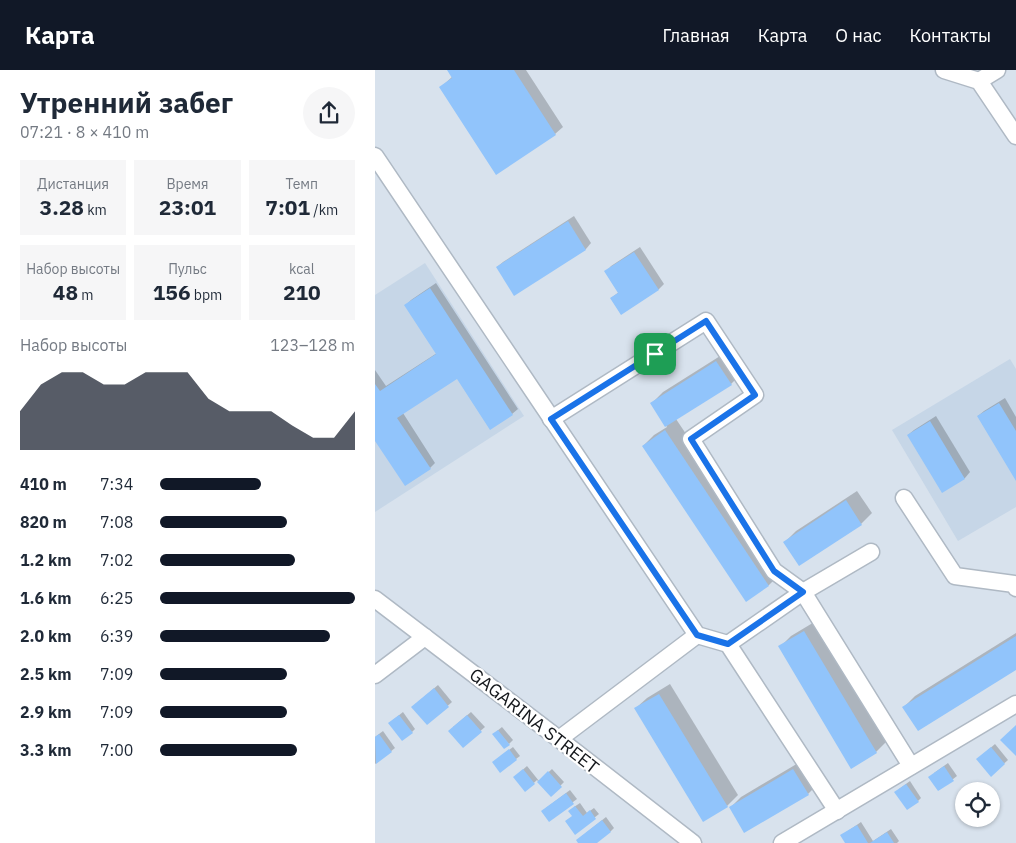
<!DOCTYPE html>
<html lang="ru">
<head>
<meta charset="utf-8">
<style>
  :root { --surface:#fff; --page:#f6f6f7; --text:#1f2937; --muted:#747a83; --accent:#111827 }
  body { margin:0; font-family:"IBM Plex Sans",sans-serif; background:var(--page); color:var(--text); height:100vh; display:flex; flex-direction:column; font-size:19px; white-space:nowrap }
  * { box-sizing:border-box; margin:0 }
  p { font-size:16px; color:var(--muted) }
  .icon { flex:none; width:28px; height:28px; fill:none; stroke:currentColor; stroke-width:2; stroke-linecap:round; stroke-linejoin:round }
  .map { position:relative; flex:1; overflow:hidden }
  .sheet { display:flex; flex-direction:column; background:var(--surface); width:375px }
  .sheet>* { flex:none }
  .buttons { position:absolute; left:580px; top:712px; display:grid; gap:10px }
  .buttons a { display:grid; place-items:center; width:45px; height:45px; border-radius:50%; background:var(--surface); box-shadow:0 1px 4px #0004; font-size:25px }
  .pin { position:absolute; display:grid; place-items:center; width:42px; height:42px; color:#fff; margin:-21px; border-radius:10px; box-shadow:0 2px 8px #0006 }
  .round { display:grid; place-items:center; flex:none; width:52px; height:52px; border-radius:26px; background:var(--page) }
  .head { display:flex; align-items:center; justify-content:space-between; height:85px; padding:0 20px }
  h1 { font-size:28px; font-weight:700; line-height:38px }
  .figures { display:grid; grid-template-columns:repeat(3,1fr); gap:8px; height:85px; padding:5px 20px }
  .figures div { display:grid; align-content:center; border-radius:0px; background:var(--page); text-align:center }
  .figures b { font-size:21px; font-weight:700 }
  .figures small { font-size:14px; font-weight:400 }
  .figures p { font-size:14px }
  .chart { height:140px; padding:10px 20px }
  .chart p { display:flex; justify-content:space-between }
  .chart svg { width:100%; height:90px; margin-top:5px; fill:var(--accent); opacity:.7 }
  ul { padding:0 20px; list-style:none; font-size:16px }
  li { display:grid; grid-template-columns:80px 60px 1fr; align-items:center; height:38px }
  li i { height:12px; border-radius:6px; background:var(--accent) }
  header { display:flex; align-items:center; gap:30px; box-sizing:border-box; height:70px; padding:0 25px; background:var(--accent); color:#fff }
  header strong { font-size:24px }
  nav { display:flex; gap:28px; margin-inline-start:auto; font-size:18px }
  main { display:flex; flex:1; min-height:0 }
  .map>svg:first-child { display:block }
</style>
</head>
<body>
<header>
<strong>Карта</strong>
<nav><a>Главная</a><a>Карта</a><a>О нас</a><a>Контакты</a></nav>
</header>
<main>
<section class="sheet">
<div class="head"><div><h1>Утренний забег</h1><p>07:21 · 8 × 410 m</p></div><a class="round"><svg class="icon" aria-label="share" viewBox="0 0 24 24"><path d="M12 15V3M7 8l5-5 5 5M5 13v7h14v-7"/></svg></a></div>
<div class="figures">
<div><p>Дистанция</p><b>3.28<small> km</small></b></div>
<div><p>Время</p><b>23:01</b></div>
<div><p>Темп</p><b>7:01<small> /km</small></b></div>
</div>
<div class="figures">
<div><p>Набор высоты</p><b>48<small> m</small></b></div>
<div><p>Пульс</p><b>156<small> bpm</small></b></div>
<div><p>kcal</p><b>210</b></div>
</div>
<div class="chart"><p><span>Набор высоты</span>123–128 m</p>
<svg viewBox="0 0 160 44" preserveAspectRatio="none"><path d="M0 44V25L10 12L20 6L30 6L40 12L50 12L60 6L70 6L80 6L90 19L100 25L110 25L120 25L130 32L140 38L150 38L160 25V44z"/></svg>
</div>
<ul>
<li><b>410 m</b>7:34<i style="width:52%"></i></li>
<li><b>820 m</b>7:08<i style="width:65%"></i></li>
<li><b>1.2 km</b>7:02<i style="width:69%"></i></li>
<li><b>1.6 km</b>6:25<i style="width:100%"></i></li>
<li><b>2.0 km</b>6:39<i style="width:87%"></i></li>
<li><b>2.5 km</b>7:09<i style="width:65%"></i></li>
<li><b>2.9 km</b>7:09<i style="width:65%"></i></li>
<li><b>3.3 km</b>7:00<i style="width:70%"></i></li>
</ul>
</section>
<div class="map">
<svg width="641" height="773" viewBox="0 0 641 773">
  <rect width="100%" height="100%" fill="#d8e2ed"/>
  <!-- built -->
  <g fill="#c6d6e7">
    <path d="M 50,193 L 149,346 L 0,442 L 0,225 Z"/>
    <path d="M 635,289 L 641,299 L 641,437 L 583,471 L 517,360 Z"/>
  </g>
  <!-- shadow -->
  <g fill="#0003">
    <path d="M 74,0 L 151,0 L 188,57 L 180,64 L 66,17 L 78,6 Z"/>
    <path d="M 199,146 L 216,173 L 211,179 L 140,224 L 122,197 L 128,192 Z"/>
    <path d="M 265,177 L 289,214 L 284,219 L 246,244 L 236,228 L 244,222 L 231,202 L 236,196 Z"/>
    <path d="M 61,213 L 143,339 L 137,344 L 82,307 L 28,343 L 60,393 L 55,398 L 0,368 L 0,300 L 11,316 L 62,283 L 31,235 L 36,230 Z"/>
    <path d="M 353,281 L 367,303 L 356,314 L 301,349 L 405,504 L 394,515 L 371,530 L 268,376 L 279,365 L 292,357 L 277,333 L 288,322 Z"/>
    <path d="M 630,328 L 641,347 L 641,409 L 603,346 L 609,341 Z"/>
    <path d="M 561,346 L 595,402 L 590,408 L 567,421 L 533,365 L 539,360 Z"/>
    <path d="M 482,421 L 497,443 L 486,454 L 410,472 L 421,461 Z"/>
    <path d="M 441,551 L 512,671 L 501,682 L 405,577 L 416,566 Z"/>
    <path d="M 641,563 L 641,599 L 529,637 L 540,626 Z"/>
    <path d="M 295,614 L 363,725 L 352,736 L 261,638 L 272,628 Z"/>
    <path d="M 63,615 L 77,632 L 52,654 L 42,633 Z"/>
    <path d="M 28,642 L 40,659 L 37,662 L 18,650 Z"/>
    <path d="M 96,642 L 110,657 L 88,676 L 78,657 Z"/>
    <path d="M 127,657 L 138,670 L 134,674 L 122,661 Z"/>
    <path d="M 8,661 L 20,678 L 0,694 L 0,667 Z"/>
    <path d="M 620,674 L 633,690 L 616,705 L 606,686 Z"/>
    <path d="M 138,677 L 145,686 L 141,689 L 122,689 Z"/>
    <path d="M 430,689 L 444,713 L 433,724 L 355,738 L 366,727 Z"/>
    <path d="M 573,693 L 582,706 L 564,720 L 559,703 Z"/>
    <path d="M 152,696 L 164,711 L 177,699 L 189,712 L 176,725 L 162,710 L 150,721 L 143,704 Z"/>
    <path d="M 535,711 L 546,728 L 543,731 L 524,719 Z"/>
    <path d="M 195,720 L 202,729 L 174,750 L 171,738 Z"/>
    <path d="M 205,733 L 212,743 L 219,738 L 224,744 L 200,763 L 199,737 Z"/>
    <path d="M 231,747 L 239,758 L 236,761 L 220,773 L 205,773 L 206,767 Z"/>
    <path d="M 486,752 L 498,771 L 516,759 L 524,771 L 522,773 L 471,773 L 467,765 Z"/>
  </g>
  <!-- building -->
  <g fill="#91c4fb">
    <path d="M 72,0 L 139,0 L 181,65 L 121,105 L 64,17 L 77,8 Z"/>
    <path d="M 193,151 L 211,180 L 139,226 L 121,197 Z"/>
    <path d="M 259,182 L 284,220 L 246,245 L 235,228 L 243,223 L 229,201 Z"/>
    <path d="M 55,218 L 138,345 L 115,360 L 82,309 L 22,348 L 56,399 L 30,416 L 0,371 L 0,314 L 5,321 L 61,284 L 29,235 Z"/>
    <path d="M 341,291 L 357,315 L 290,357 L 275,333 Z"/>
    <path d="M 624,333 L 641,361 L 641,411 L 602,346 Z"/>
    <path d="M 555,351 L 590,409 L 567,423 L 532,365 Z"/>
    <path d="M 290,360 L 394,516 L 371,532 L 267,376 Z"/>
    <path d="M 471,430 L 487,455 L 424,496 L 408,472 Z"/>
    <path d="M 429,561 L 502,683 L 476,699 L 403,576 Z"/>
    <path d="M 641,566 L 641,600 L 543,661 L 527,637 Z"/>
    <path d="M 59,618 L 74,637 L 52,655 L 36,637 Z"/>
    <path d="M 284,624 L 353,737 L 328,752 L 259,638 Z"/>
    <path d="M 24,645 L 38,663 L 27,671 L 13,653 Z"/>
    <path d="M 92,645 L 107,662 L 88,678 L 73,661 Z"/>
    <path d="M 641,655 L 641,686 L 625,670 Z"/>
    <path d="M 123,660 L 135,675 L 129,679 L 117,664 Z"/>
    <path d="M 4,664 L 17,682 L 1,694 L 0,667 Z"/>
    <path d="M 616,677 L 630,694 L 616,707 L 601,689 Z"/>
    <path d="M 134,679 L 142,690 L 125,703 L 117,692 Z"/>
    <path d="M 569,696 L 579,711 L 563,721 L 553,707 Z"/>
    <path d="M 148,699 L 160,714 L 150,722 L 138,707 Z"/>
    <path d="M 418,699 L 434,725 L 369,763 L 354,737 Z"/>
    <path d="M 173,701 L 187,717 L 176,727 L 162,712 Z"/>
    <path d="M 531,714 L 544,732 L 532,740 L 519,722 Z"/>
    <path d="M 191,723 L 199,734 L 174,752 L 166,741 Z"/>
    <path d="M 200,736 L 208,746 L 215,740 L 221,749 L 200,765 L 190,751 L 197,746 L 193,741 Z"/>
    <path d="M 227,750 L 236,762 L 222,773 L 203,773 L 201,770 Z"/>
    <path d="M 482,755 L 493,773 L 470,773 L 465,765 Z"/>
    <path d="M 512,762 L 519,773 L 495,773 Z"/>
  </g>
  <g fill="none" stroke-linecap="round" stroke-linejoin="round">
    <defs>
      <g id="minor">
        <path d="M 569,0 L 604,11 L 641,66"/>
        <path d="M 604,11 L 622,0"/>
        <path d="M 0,86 L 322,565 L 353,574 L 462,741"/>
        <path d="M 176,349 L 331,251 L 380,325 L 316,369 L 399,501 L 428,522 L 536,696"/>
        <path d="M 529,428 L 580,506 L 639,514 L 641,518"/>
        <path d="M 0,529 L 184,669 L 318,773"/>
        <path d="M 353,574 L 428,522 L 496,482"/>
        <path d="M 0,605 L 50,567"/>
        <path d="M 184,669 L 322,565"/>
        <path d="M 407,773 L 641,634"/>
      </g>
    </defs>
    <!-- minor casing -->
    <use href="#minor" stroke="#afb9c4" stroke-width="19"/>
    <!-- minor -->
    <use href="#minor" stroke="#fff" stroke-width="16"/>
  </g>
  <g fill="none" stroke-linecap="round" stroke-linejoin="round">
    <defs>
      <path id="route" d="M 331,251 L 380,325 L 316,369 L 399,501 L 428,522 L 353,574 L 322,565 L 176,349 Z"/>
    </defs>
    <!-- route casing -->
    <use href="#route" stroke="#fff" stroke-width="10"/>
    <!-- route -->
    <use href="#route" stroke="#1a73e8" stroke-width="6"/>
  </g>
  <g text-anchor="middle" stroke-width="4.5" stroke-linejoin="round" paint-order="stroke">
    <!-- street labels -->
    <g font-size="18" fill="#13161a" stroke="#fff">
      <text transform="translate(159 651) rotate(38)" y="6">GAGARINA STREET</text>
    </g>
  </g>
</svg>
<div class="buttons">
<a><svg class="icon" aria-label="locate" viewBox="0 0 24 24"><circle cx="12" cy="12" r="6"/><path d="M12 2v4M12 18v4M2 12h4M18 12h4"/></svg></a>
</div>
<div class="pin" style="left:280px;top:284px;background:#1e9e55"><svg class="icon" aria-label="arrive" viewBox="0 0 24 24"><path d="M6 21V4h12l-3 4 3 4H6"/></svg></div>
</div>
</main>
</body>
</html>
